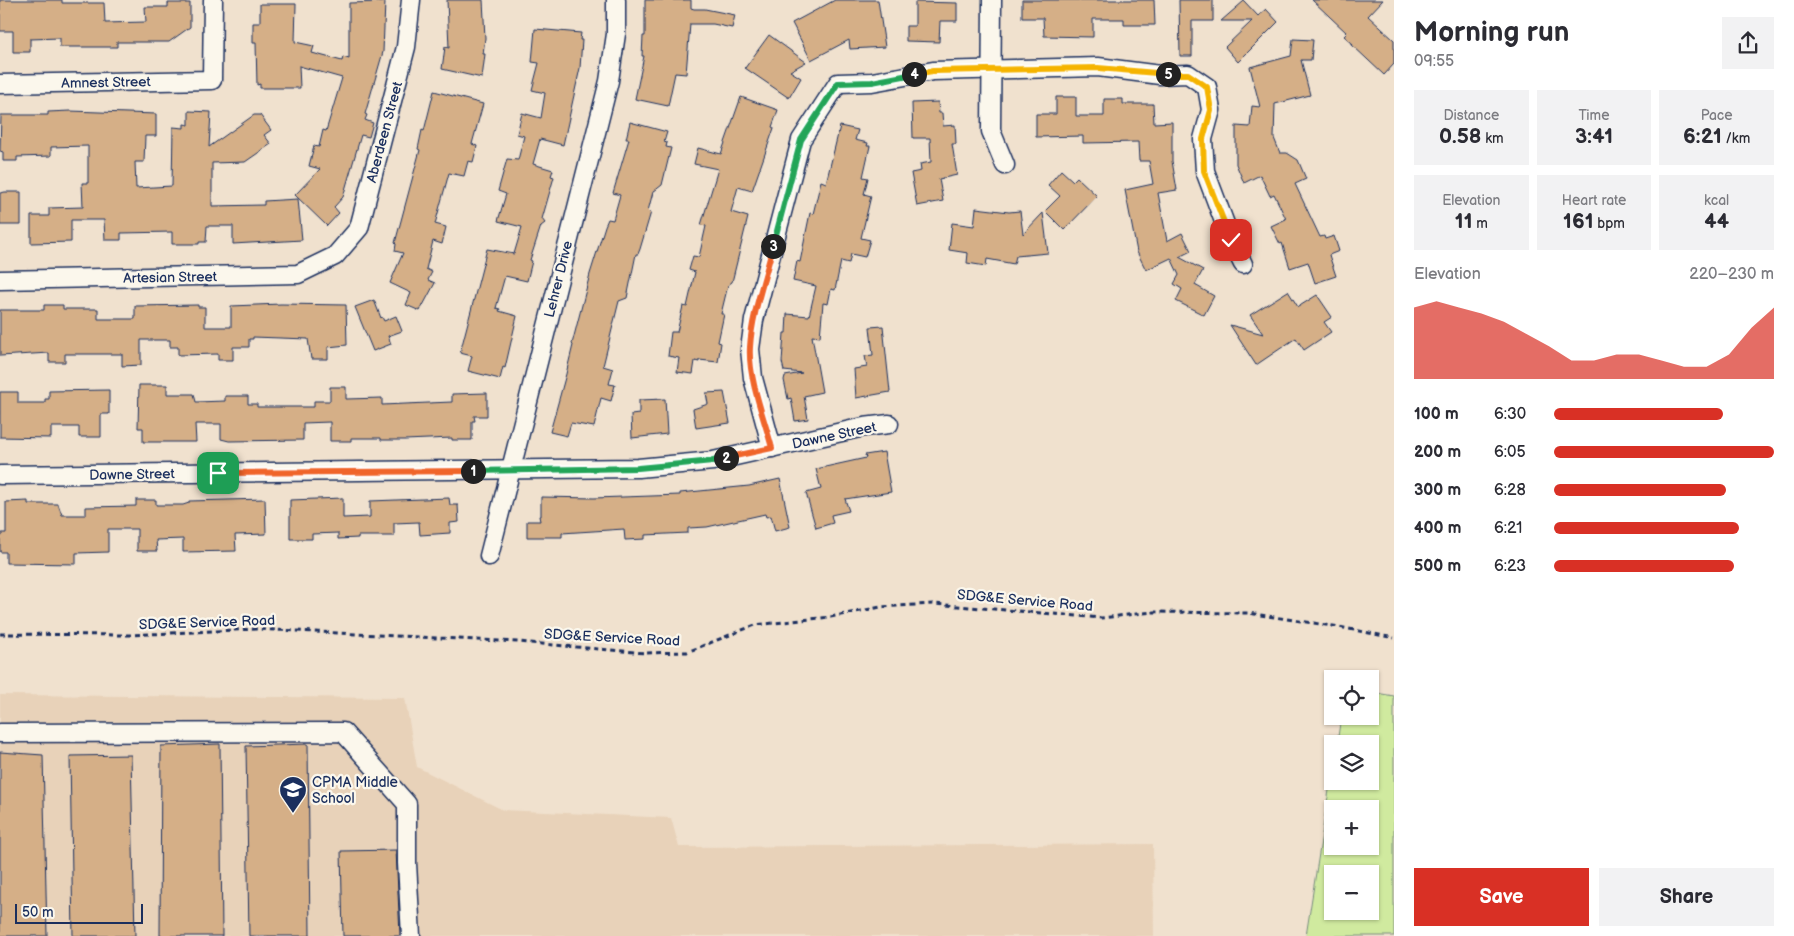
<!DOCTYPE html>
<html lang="en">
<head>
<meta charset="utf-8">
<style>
  :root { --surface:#fff; --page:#f2f2f3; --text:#2b2b33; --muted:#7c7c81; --accent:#d93025 }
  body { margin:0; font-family:"Balsamiq Sans",sans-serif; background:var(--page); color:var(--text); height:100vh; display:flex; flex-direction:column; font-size:19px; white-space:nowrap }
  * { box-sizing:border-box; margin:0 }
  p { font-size:16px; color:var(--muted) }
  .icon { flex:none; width:28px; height:28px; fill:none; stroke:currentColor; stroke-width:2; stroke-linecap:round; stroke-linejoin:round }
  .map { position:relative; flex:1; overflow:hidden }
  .side { display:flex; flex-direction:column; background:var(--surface); width:400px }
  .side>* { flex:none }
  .buttons { position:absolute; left:1324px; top:670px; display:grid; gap:10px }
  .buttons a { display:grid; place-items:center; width:55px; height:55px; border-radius:0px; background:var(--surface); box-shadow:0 1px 4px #0004; font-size:25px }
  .scale { position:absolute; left:15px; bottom:12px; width:128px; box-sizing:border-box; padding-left:5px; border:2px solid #1b2f5e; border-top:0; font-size:14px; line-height:18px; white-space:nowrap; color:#1b2f5e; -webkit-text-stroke:4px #fbf7ec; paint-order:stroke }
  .pin { position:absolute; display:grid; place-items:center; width:42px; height:42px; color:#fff; margin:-21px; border-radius:10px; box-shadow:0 2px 8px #0006 }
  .km { position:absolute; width:25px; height:25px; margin:-12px; border-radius:50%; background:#222; color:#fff; font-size:14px; line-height:25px; text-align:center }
  .round { display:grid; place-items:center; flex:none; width:52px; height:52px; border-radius:0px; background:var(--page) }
  .head { display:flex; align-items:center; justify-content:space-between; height:85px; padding:0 20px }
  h1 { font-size:28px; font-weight:800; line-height:38px }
  .figures { display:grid; grid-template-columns:repeat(3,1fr); gap:8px; height:85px; padding:5px 20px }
  .figures div { display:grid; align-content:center; border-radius:0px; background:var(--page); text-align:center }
  .figures b { font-size:21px; font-weight:800 }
  .figures small { font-size:14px; font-weight:400 }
  .figures p { font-size:14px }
  .chart { height:140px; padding:10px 20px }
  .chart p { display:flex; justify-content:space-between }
  .chart svg { width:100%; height:90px; margin-top:5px; fill:var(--accent); opacity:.7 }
  .action { display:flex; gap:10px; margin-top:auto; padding:10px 20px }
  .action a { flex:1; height:58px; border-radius:0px; background:var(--accent); color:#fff; font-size:20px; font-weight:800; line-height:58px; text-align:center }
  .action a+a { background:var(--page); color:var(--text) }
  ul { padding:0 20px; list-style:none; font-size:16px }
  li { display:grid; grid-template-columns:80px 60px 1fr; align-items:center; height:38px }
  li i { height:12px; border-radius:6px; background:var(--accent) }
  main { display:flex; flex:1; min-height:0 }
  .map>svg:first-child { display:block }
</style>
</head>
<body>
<main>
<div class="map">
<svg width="1394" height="936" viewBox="0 0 1394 936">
  <rect width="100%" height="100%" fill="#f0e1ce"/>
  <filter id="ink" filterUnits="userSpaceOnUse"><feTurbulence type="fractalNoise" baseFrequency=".02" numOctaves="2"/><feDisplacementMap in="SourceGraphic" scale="10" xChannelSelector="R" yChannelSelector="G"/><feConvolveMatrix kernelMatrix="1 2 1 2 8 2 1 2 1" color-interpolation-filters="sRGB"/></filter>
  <g filter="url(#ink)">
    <!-- built -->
    <path fill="#e8d2b9" d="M 0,695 L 405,698 L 417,767 L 503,810 L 671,818 L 679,847 L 1153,844 L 1154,936 L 0,936 Z"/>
    <!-- green -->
    <path fill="#d0ea9f" stroke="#768c7e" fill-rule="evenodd" d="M 1370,692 L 1394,696 L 1394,936 L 1306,936 L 1332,771 L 1332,781 L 1370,781 L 1370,744 L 1337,744 L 1341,716 L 1370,716 ZM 1332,809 L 1370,809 L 1370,846 L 1332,846 ZM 1332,874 L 1370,874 L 1370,911 L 1332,911 Z"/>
    <!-- building -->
    <g fill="#d5af87" stroke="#1b2f5e">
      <path d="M 0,0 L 62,0 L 62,3 L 104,3 L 105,23 L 146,22 L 145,7 L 168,7 L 168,3 L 190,3 L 190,27 L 169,42 L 117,42 L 117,47 L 60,47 L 60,38 L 30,39 L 30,52 L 13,52 L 13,31 L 0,31 Z"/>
      <path d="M 447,0 L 483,0 L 485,38 L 483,54 L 485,54 L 482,78 L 442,69 L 445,47 L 449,48 Z"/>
      <path d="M 645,0 L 691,0 L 691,8 L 694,9 L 705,9 L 735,15 L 732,28 L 713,24 L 690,24 L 686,74 L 675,73 L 668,106 L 635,99 L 644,56 L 642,56 L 643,36 L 645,36 Z"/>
      <path d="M 835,0 L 878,0 L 885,47 L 850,49 L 849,40 L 811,60 L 792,23 Z"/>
      <path d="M 1022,0 L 1154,0 L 1155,25 L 1124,25 L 1124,19 L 1093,19 L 1093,37 L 1044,36 L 1043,18 L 1022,18 Z"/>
      <path d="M 1179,0 L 1213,0 L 1213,21 L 1192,21 L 1192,56 L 1180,56 Z"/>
      <path d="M 1312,0 L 1383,0 L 1368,16 L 1394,40 L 1394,64 L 1384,75 L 1351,44 L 1353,44 L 1344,36 L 1347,33 Z"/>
      <path d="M 1244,1 L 1258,16 L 1266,9 L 1278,22 L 1238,62 L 1225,47 L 1252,21 L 1221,21 Z"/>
      <path d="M 385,2 L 383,52 L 365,114 L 367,115 L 365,120 L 373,123 L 369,137 L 361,135 L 343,197 L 334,207 L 339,213 L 327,226 L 295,195 L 320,169 L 309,166 L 314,146 L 319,147 L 323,130 L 326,131 L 342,78 L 299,66 L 300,88 L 260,88 L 260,84 L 257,85 L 256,43 L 253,43 L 253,23 L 260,23 L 260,4 L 296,4 L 295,42 L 314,46 L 312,53 L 342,61 L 343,57 L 349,59 L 349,3 Z"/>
      <path d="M 915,2 L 957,3 L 957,21 L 940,21 L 939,42 L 906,41 L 906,26 L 915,26 Z"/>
      <path d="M 535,29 L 581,33 L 580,40 L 582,40 L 580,68 L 563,145 L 540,139 L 533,164 L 553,170 L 551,176 L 554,177 L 542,219 L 545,223 L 541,226 L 530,260 L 532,261 L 527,281 L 505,276 L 496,308 L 500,309 L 499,311 L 517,316 L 505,368 L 503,367 L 500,379 L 468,371 L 472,356 L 460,353 L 487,249 L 514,254 L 522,227 L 498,221 L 506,194 L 498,191 L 507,159 L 518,160 L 524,136 L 517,134 L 522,113 L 541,118 L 545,93 L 532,90 L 539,63 L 532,62 Z"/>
      <path d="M 769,35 L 806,62 L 790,71 L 801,78 L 789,98 L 745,68 Z"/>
      <path d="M 1293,39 L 1313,40 L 1311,60 L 1301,60 L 1310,95 L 1275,104 L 1274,138 L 1280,153 L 1287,153 L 1298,160 L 1306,179 L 1295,184 L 1320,237 L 1324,236 L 1325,239 L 1334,236 L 1339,251 L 1329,255 L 1336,276 L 1315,283 L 1308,262 L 1290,268 L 1282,243 L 1280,244 L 1271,226 L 1286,219 L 1274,194 L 1270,196 L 1260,175 L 1244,183 L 1236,164 L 1236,126 L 1250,127 L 1252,106 L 1260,107 L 1250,67 L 1291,56 Z"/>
      <path d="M 434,91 L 483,104 L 472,144 L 477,146 L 473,162 L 468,161 L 464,176 L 449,173 L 435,224 L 446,227 L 442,244 L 433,241 L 426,269 L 432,272 L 428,280 L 435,283 L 420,311 L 406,305 L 411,293 L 390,283 L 403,253 L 395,251 L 396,244 L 395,243 L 420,150 L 418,149 L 422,130 L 424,131 Z"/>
      <path d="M 741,97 L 778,110 L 772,127 L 774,128 L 752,191 L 738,187 L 731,212 L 748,217 L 732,282 L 728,285 L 721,314 L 724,314 L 718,342 L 721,343 L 718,362 L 699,360 L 699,362 L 695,361 L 693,374 L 677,372 L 679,358 L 668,356 L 671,332 L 677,332 L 683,306 L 687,307 L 695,272 L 689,270 L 693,256 L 699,257 L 706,226 L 701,225 L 718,169 L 694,164 L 698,148 L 721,154 Z"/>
      <path d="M 1056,97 L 1076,97 L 1076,116 L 1104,116 L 1104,99 L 1123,99 L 1123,104 L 1153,104 L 1154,123 L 1172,122 L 1172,161 L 1177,190 L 1158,193 L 1167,241 L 1182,233 L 1191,251 L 1179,257 L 1203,270 L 1195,285 L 1214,296 L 1204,315 L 1176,301 L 1182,289 L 1174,284 L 1179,275 L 1171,258 L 1146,270 L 1137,252 L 1125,190 L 1153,184 L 1149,161 L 1139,161 L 1138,142 L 1083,143 L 1083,136 L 1036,137 L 1036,114 L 1056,114 Z"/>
      <path d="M 938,102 L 939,113 L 942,113 L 943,126 L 955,125 L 956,144 L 952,144 L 957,175 L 939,179 L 943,201 L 917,206 L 911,173 L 921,171 L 920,164 L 931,162 L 930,138 L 913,138 L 912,103 Z"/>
      <path d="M 70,111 L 156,114 L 156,136 L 145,136 L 144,162 L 135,162 L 136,188 L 172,186 L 173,127 L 184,128 L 184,124 L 189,125 L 189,111 L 211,112 L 209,147 L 254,115 L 260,115 L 271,130 L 264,135 L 271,144 L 245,162 L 212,163 L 212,206 L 264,205 L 264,201 L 298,199 L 302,240 L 233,244 L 233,226 L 207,226 L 206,242 L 199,242 L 199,244 L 172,244 L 172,232 L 121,233 L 121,240 L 105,240 L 104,220 L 71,220 L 71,242 L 31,243 L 31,216 L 49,216 L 49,208 L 83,207 L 82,183 L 88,183 L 88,146 L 51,147 L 51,156 L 17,157 L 17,161 L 3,161 L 3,152 L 0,151 L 1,115 L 48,115 L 48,112 Z"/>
      <path d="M 630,122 L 667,132 L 664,142 L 667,143 L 666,147 L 671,148 L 662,185 L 653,192 L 648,211 L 651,212 L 640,249 L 638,254 L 636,254 L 627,298 L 619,301 L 603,366 L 613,369 L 609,384 L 615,385 L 611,401 L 601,398 L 594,427 L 571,423 L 567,436 L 550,432 L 566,374 L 573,345 L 572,344 L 590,274 L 605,226 L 608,219 L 613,220 L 620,195 L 613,193 L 629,139 L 626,139 Z"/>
      <path d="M 840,126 L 858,130 L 855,140 L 868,143 L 867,146 L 870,146 L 863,177 L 868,178 L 864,194 L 871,196 L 861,238 L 870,240 L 865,257 L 851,254 L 849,263 L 841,261 L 835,290 L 831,289 L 828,304 L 823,303 L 820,337 L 812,336 L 822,392 L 804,396 L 808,419 L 795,421 L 791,398 L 788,399 L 784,380 L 785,376 L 802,373 L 784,371 L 782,362 L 784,333 L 786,333 L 787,314 L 809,316 L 816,286 L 793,281 L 797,261 L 800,262 L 810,213 L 813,214 L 821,181 L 826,183 Z"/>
      <path d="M 1061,170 L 1073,181 L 1077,177 L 1097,196 L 1064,230 L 1045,211 L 1060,196 L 1048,185 Z"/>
      <path d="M 5,192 L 21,192 L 21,225 L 0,225 L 0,193 Z"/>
      <path d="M 976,208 L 1009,212 L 1020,211 L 1023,234 L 1043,213 L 1048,253 L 1016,256 L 1014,264 L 987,259 L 986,266 L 967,263 L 968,253 L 949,250 L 952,223 L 974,226 Z"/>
      <path d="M 1288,291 L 1298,307 L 1317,295 L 1332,317 L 1324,322 L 1331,332 L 1304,350 L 1296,338 L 1256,365 L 1230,325 L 1263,334 L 1250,315 Z"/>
      <path d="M 374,300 L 381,318 L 382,317 L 384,321 L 396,316 L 402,331 L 388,336 L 391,344 L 373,351 L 355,307 Z"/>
      <path d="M 281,304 L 346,305 L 347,345 L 328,347 L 328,359 L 311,359 L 308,339 L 253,337 L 253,339 L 249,339 L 249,347 L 233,347 L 233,360 L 218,360 L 218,354 L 178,355 L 178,347 L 170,347 L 170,340 L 141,340 L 141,365 L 122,366 L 122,354 L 65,354 L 65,362 L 49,362 L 49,353 L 0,356 L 0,310 L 44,310 L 44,305 L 63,305 L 63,309 L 98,309 L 98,319 L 135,319 L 135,306 L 198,305 L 198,307 L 205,307 L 205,327 L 231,327 L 231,306 Z"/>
      <path d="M 883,326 L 890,392 L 856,398 L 854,369 L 867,367 L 865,356 L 873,355 L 870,327 Z"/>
      <path d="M 139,385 L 167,385 L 167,394 L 194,394 L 196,402 L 225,401 L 225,396 L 248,396 L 248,404 L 257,404 L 257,407 L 314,407 L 314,401 L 330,401 L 330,387 L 346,387 L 346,399 L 382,398 L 382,405 L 452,402 L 452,394 L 487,393 L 487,416 L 474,416 L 475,421 L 472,421 L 472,440 L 452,440 L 452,438 L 405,440 L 381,440 L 381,438 L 351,438 L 351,441 L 330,441 L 330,422 L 303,423 L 303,440 L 229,441 L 221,439 L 221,424 L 195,424 L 196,442 L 143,442 L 143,428 L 138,428 Z"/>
      <path d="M 109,390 L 109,414 L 101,414 L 101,437 L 79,437 L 79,427 L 51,427 L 51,438 L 0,437 L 0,392 L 18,392 L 18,403 L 45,403 L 45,399 L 49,399 L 49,391 Z"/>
      <path d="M 724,392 L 730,423 L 696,428 L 693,409 L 708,404 L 706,393 Z"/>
      <path d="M 665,399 L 667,434 L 632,438 L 631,415 L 639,414 L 639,400 Z"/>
      <path d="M 884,452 L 891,492 L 845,499 L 849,511 L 831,515 L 833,523 L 816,528 L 806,493 L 821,489 L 816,469 L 866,458 L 865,455 Z"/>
      <path d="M 780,479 L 790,527 L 775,531 L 771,516 L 766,517 L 765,514 L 707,527 L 688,528 L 688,533 L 645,535 L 645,539 L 625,540 L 624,529 L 562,533 L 562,537 L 527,537 L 527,521 L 540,521 L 539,516 L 541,516 L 541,497 L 594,498 L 680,495 L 680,493 L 749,486 Z"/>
      <path d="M 343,498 L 343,518 L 370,517 L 370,501 L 449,498 L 450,505 L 458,505 L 459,522 L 450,523 L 450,533 L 420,535 L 419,522 L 394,523 L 394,536 L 358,536 L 358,538 L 338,539 L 338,533 L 312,534 L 312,539 L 290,539 L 290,500 Z"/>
      <path d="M 265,499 L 266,534 L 235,535 L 236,551 L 183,552 L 183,539 L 156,540 L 157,551 L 137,551 L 137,529 L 108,529 L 108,552 L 76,553 L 76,564 L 6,563 L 6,552 L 0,552 L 0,536 L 2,536 L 2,533 L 6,533 L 6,502 L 28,501 L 28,504 L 58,504 L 62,515 L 86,515 L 86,507 L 136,506 L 136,500 L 156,500 L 156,505 L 183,505 L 189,503 L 189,501 Z"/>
      <path d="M 220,744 L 222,936 L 160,936 L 161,746 Z"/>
      <path d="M 308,744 L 310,936 L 249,936 L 246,746 Z"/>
      <path d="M 0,752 L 43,755 L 47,936 L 0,936 Z"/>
      <path d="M 131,755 L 135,936 L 73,936 L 70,756 Z"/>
      <path d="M 396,850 L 400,936 L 343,936 L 341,851 Z"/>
    </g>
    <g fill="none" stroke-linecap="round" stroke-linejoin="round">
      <defs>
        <g id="minor">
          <path d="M 992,0 L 991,131 L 1005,165"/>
          <path d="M 0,84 L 212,80 L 213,0"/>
          <path d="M 0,280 L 298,274 L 335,256 L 359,228 L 406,47 L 411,0"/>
          <path d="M 772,448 L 753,378 L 750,349 L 754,320 L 801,140 L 838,83 L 872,82 L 933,71 L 1098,67 L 1160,75 L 1188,74 L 1207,87 L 1211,110 L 1203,139 L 1205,171 L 1231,240 L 1243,264"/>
          <path d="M 0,475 L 638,468 L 713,461 L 864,427 L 889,424"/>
          <path d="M 489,556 L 609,81 L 616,34 L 616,0"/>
          <path d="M 0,733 L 343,732 L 407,804 L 407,863 L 411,936"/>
        </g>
      </defs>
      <!-- minor casing -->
      <use href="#minor" stroke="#1b2f5e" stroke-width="21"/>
      <!-- path -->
      <path stroke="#1b2f5e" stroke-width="3" stroke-dasharray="5 4" stroke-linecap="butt" d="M 0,634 L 129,635 L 256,629 L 519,642 L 645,653 L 687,652 L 755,625 L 830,617 L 881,607 L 933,604 L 1101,618 L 1153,612 L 1248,613 L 1339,627 L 1394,638"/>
      <!-- minor -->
      <use href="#minor" stroke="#fbf7ec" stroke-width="18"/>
    </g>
  </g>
  <g fill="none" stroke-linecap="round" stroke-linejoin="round" filter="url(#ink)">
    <defs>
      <path id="split-1" d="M 218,473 L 473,471"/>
      <path id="split-2" d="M 473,471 L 638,468 L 713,461 L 726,458"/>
      <path id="split-3" d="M 726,458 L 772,448 C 764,418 748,378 750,347 C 752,313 765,279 773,246"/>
      <path id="split-4" d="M 773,246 L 801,140 L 838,83 L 872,82 L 914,74"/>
      <path id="split-5" d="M 914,74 L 933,71 L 1098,68 L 1168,74"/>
      <path id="split-6" d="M 1168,74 L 1188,74 L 1207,87 L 1211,110 L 1203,139 L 1204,171 L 1231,240"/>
    </defs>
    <!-- split-1 casing -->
    <use href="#split-1" stroke="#fff" stroke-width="10"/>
    <!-- split-2 casing -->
    <use href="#split-2" stroke="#fff" stroke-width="10"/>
    <!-- split-3 casing -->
    <use href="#split-3" stroke="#fff" stroke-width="10"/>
    <!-- split-4 casing -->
    <use href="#split-4" stroke="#fff" stroke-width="10"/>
    <!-- split-5 casing -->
    <use href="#split-5" stroke="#fff" stroke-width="10"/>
    <!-- split-6 casing -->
    <use href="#split-6" stroke="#fff" stroke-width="10"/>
    <!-- split-1 -->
    <use href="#split-1" stroke="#f0652b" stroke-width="6"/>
    <!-- split-2 -->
    <use href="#split-2" stroke="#22a559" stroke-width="6"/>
    <!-- split-3 -->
    <use href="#split-3" stroke="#f0652b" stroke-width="6"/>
    <!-- split-4 -->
    <use href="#split-4" stroke="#22a559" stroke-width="6"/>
    <!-- split-5 -->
    <use href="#split-5" stroke="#f5b400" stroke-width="6"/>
    <!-- split-6 -->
    <use href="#split-6" stroke="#f5b400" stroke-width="6"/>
  </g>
  <!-- icons -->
  <defs>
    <symbol id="school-pin" viewBox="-11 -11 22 30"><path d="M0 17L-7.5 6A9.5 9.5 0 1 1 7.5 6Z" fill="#1b2f5e" stroke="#fbf7ec"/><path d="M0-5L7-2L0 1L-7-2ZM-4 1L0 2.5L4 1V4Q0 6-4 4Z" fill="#fff"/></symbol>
  </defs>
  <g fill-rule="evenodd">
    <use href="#school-pin" x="277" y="774" width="32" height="43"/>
  </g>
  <g text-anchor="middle" stroke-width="4.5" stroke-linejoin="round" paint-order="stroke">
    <!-- street labels -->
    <g font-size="14" fill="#1b2f5e" stroke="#fbf7ec">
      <text transform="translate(106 82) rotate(-1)" y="5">Amnest Street</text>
      <text transform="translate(384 132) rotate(-75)" y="5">Aberdeen Street</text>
      <text transform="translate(170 277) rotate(-1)" y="5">Artesian Street</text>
      <text transform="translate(558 279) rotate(-76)" y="5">Lehrer Drive</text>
      <text transform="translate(834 435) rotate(-12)" y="5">Dawne Street</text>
      <text transform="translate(132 474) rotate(-1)" y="5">Dawne Street</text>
      <text transform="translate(1025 600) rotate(5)" y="5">SDG&amp;E Service Road</text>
      <text transform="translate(207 622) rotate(-2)" y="5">SDG&amp;E Service Road</text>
      <text transform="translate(612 637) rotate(3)" y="5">SDG&amp;E Service Road</text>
    </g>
    <!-- poi labels -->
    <g font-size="14" fill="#1b2f5e" stroke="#fbf7ec" text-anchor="start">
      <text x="312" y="787">CPMA Middle<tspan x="312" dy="16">School</tspan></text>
    </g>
  </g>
</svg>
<div class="buttons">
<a><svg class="icon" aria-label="locate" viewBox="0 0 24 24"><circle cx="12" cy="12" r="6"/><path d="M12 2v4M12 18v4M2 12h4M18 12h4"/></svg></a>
<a><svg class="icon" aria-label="layers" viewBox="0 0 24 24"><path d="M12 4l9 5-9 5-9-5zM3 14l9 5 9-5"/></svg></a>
<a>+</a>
<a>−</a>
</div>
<div class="scale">50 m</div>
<div class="pin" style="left:218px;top:473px;background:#1e9e55"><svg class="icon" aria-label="arrive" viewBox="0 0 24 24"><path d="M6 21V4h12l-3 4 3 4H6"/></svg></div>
<div class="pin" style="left:1231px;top:240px;background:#d93025"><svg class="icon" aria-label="check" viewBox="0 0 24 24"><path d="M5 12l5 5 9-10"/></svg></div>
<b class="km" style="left:473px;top:471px">1</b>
<b class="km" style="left:726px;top:458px">2</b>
<b class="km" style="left:773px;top:246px">3</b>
<b class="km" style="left:914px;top:74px">4</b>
<b class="km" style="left:1168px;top:74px">5</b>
</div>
<section class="side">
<div class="head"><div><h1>Morning run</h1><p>09:55</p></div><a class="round"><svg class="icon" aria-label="share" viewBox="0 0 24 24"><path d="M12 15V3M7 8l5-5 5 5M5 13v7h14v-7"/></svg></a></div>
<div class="figures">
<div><p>Distance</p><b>0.58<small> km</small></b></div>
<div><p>Time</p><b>3:41</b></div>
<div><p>Pace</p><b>6:21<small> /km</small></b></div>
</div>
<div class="figures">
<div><p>Elevation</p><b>11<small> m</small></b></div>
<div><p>Heart rate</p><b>161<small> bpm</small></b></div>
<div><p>kcal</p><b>44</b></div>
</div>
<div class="chart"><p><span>Elevation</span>220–230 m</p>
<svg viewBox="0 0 160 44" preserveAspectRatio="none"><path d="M0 44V9L10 6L20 9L30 12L40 16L50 22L60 28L70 35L80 35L90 32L100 32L110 35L120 38L130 38L140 32L150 19L160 9V44z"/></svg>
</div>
<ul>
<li><b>100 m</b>6:30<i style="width:77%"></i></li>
<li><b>200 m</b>6:05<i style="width:100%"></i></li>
<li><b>300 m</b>6:28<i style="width:78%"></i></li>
<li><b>400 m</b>6:21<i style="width:84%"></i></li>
<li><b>500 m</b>6:23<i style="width:82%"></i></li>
</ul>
<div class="action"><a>Save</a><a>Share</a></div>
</section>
</main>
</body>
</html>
